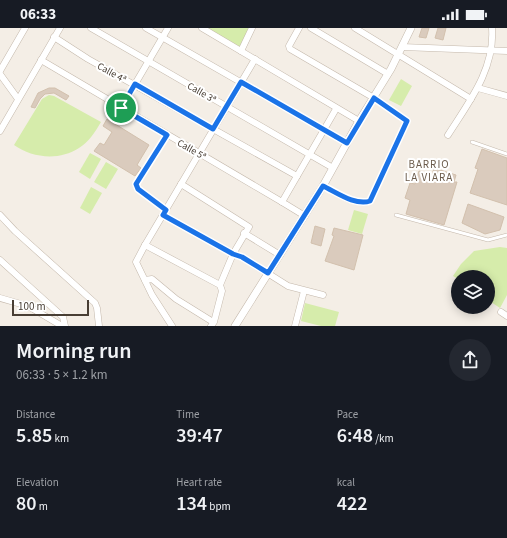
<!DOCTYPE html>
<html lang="en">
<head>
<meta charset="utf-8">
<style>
  :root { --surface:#171b24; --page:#242831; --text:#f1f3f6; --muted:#9ea1a6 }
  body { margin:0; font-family:"Source Sans 3",sans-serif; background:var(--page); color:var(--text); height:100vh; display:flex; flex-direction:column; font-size:15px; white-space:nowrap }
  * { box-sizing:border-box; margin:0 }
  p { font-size:13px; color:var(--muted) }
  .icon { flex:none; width:22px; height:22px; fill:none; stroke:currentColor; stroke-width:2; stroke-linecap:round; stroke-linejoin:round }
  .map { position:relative; height:298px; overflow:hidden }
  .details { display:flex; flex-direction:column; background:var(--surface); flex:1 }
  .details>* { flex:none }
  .fabs { position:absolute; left:451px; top:242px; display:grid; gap:8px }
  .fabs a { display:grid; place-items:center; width:44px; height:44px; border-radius:50%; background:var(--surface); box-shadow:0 2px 10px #0003; font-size:20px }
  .scale { position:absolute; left:12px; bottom:10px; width:77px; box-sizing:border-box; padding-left:4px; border:2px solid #483e34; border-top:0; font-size:11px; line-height:14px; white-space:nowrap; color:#483e34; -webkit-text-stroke:3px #fff; paint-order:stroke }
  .pin { position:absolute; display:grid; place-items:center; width:34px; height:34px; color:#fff; margin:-17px; border:2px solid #fff; border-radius:50%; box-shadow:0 1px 4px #0007 }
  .round { display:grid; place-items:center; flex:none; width:42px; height:42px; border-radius:21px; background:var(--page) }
  .summary { display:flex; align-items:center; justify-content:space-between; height:68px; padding:0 16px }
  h1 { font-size:22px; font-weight:600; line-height:30px }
  .figures { display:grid; grid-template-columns:repeat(3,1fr); gap:6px; height:68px; padding:4px 16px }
  .figures div { display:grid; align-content:center }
  .figures b { font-size:20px; font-weight:600 }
  .figures small { font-size:11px; font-weight:400 }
  .figures p { font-size:11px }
  .status { display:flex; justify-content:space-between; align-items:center; height:28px; padding:0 20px; background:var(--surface); direction:ltr }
  .status svg { height:11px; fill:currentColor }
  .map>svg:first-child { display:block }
</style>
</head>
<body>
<div class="status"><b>06:33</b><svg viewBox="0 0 49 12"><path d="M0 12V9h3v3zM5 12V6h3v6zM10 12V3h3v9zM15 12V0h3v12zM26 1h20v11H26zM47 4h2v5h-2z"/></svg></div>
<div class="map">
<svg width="507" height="298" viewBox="0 0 507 298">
  <rect width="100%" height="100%" fill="#f4eee6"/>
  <!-- green -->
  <g fill="#d6ecab">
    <path d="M 202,0 L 252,0 L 241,23 Z"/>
    <path d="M 401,51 L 412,58 L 401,78 L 389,72 Z"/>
    <path d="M 49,67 L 54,68 L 101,94 C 95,104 89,114 79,120 C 59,133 32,130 14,117 L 42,71 Z"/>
    <path d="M 90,125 L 101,131 L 90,151 L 79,144 Z"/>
    <path d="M 106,134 L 118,141 L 106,161 L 94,154 Z"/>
    <path d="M 91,159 L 102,165 L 90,186 L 80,180 Z"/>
    <path d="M 354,182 L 368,186 L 362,206 L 348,202 Z"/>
    <path d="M 500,219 L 507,220 L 507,267 L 500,280 L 488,272 L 488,249 L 458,249 L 458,251 L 453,248 L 461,236 L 474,223 Z"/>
    <path d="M 305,275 L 339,284 L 335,298 L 321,298 L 301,293 Z"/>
  </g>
  <!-- building -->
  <g fill="#dacbbd" stroke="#d2c0ad">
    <path d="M 422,0 L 429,0 L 426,10 L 419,9 Z"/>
    <path d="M 438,0 L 446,0 L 443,12 L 435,10 Z"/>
    <path d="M 49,60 L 55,60 L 69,68 L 66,72 L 54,65 L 45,66 L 40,71 L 35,80 L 31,79 L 38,65 Z"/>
    <path d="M 107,91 L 149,117 L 137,137 L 141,140 L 135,148 L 94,123 L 100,115 L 104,117 L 112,104 L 103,98 Z"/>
    <path d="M 482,121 L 507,130 L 507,177 L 470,165 L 478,141 L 475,140 Z"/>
    <path d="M 434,140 L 456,147 L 454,154 L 457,154 L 444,197 L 406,186 L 410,172 L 405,170 L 410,155 L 415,156 L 419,143 L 432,147 Z"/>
    <path d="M 468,176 L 504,189 L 500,202 L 485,206 L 462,195 Z"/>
    <path d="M 315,198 L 325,201 L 321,218 L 311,215 Z"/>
    <path d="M 334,200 L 363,207 L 354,242 L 325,233 L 334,208 L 332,207 Z"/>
  </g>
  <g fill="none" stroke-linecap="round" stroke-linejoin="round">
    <defs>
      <g id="service">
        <path d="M 472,114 L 507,126"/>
        <path d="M 396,187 L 488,212 L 507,207"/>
      </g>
      <g id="minor">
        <path d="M 91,0 L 333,140"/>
        <path d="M 146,0 L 347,115"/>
        <path d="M 202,0 L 359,93"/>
        <path d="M 299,0 L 289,18 L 290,21 L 374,70 L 407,93 L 370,173 C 355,178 336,164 323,158"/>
        <path d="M 311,0 L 388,46"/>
        <path d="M 355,0 L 471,71"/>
        <path d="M 54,9 L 88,31 L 297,148"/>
        <path d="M 402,19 L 507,23"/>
        <path d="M 241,23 L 252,0"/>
        <path d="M 41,32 L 282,174"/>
        <path d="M 0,43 L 25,0"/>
        <path d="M 0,46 L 18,71"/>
        <path d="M 478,60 L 507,68"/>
        <path d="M 121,80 L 168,0"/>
        <path d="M 0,103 L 60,0"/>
        <path d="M 448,107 C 469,74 495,41 492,0"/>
        <path d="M 181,156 L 249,199 L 233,226 L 220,257 L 222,263 L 214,294 L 211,298"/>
        <path d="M 166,182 L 138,161 L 136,156 L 167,107"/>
        <path d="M 0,187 L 15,203 L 95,275 L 97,280 L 99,298"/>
        <path d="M 163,187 L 233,226 L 242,229 L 288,258 L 323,267"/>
        <path d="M 305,188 L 282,174 L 336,81"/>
        <path d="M 244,205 L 280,227"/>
        <path d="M 145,217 L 220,257"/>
        <path d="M 0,232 L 63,289 L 65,298"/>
        <path d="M 145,252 L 152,251 L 176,271 L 213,294"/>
        <path d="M 0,270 L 28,278 L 62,298"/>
        <path d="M 501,284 L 507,288"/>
        <path d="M 172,298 L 152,267 L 136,234 L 145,217 L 255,31"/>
        <path d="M 295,298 L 304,263"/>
      </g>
      <path id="tertiary" d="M 235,298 L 323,158 L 359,93 L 391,41 L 411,0"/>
    </defs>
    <!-- service casing -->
    <use href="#service" stroke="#c4b8ab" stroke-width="4"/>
    <!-- minor casing -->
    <use href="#minor" stroke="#c4b8ab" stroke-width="7"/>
    <!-- tertiary casing -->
    <use href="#tertiary" stroke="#c4b8ab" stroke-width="8"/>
    <!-- service -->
    <use href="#service" stroke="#fff" stroke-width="3"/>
    <!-- minor -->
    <use href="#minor" stroke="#fff" stroke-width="6"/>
    <!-- tertiary -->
    <use href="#tertiary" stroke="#fff" stroke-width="7"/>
  </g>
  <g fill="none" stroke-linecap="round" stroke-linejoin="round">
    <defs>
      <path id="route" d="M 241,54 L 347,115 L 374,70 L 407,93 L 370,173 C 355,178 336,164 323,158 L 268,245 L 242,229 L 233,226 L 163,187 L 166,182 L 138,161 L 136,156 L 167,107 L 121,80 L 135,56 L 213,101 Z"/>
    </defs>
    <!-- route casing -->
    <use href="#route" stroke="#fff" stroke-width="8"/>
    <!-- route -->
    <use href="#route" stroke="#1a73e8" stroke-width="5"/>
  </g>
  <g text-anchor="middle" stroke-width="4" stroke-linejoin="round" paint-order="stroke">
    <!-- street labels -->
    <g font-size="10" fill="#483e34" stroke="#fff">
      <text transform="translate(112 44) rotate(29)" y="4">Calle 4ª</text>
      <text transform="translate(202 64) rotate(30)" y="4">Calle 3ª</text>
      <text transform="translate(192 121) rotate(30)" y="4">Calle 5ª</text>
    </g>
    <!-- neighbourhood labels -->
    <g font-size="11" letter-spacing="1" fill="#6b5b4b" stroke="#fff">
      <text x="429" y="140">BARRIO<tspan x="429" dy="13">LA VIARA</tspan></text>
    </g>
  </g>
</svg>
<div class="fabs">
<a><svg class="icon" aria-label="layers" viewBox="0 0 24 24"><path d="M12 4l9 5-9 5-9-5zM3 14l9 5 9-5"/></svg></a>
</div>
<div class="scale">100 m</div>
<div class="pin" style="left:121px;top:80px;background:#1e9e55"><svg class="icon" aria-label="arrive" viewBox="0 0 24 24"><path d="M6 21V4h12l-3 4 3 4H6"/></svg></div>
</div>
<section class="details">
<div class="summary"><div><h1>Morning run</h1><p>06:33 · 5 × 1.2 km</p></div><a class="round"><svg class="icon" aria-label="share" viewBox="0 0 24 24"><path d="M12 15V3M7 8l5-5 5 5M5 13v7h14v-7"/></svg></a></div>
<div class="figures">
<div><p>Distance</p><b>5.85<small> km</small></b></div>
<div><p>Time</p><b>39:47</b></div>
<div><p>Pace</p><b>6:48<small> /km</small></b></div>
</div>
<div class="figures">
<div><p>Elevation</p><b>80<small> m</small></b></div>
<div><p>Heart rate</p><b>134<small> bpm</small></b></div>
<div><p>kcal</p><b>422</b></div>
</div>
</section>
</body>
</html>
